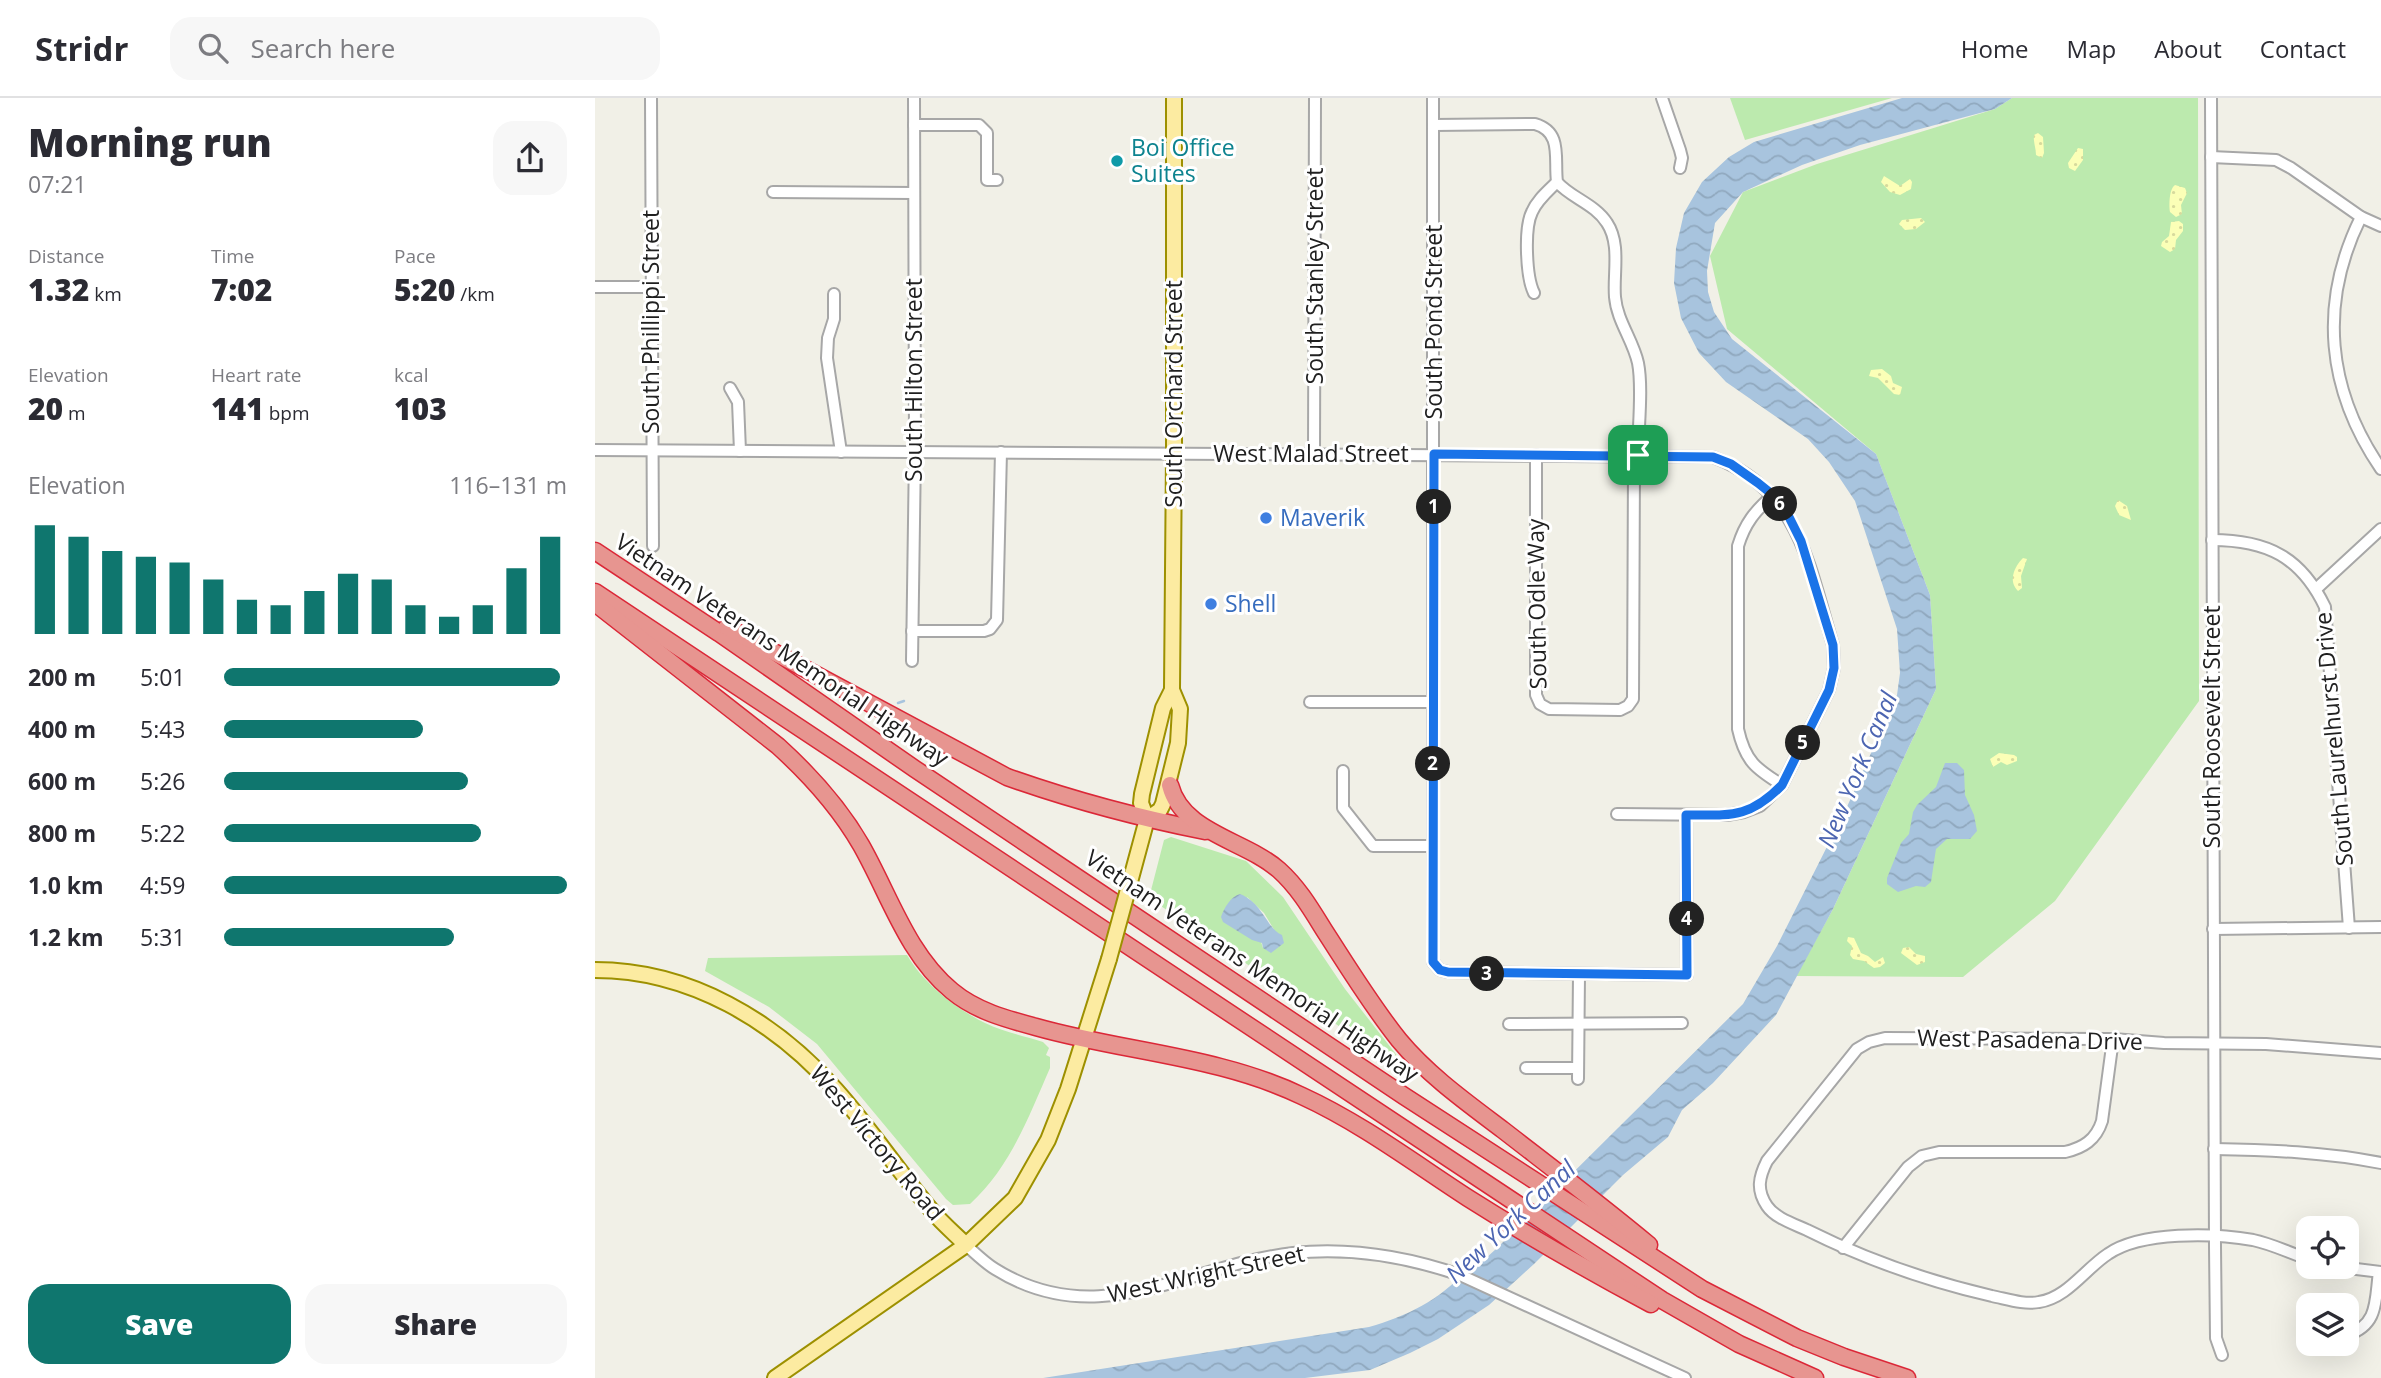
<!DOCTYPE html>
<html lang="en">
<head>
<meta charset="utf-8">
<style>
  :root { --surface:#fff; --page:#f7f7f7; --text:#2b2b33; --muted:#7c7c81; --line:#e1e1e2; --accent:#0f766e }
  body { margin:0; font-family:"Open Sans",sans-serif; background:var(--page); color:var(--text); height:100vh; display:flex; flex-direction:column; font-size:26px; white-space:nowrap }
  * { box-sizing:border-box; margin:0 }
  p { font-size:23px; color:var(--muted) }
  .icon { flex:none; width:38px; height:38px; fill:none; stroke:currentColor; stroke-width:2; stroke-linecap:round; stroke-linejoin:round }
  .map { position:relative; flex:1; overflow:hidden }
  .side { display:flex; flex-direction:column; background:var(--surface); width:595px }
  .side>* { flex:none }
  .tools { position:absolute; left:1701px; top:1118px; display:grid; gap:14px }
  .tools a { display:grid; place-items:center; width:63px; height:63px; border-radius:14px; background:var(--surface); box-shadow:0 7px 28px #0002; font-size:35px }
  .pin { position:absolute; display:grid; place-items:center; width:60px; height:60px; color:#fff; margin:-30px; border-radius:14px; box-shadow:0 4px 10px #0006 }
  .km { position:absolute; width:35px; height:35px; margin:-18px; border-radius:50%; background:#222; color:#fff; font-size:19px; line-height:35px; text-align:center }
  .round { display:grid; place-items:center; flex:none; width:74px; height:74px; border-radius:21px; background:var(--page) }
  .overview { display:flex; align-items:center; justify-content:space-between; height:119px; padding:0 28px }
  h1 { font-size:38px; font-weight:800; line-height:52px }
  .stats { display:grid; grid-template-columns:repeat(3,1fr); gap:10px; height:119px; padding:7px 28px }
  .stats div { display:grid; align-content:center }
  .stats b { font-size:30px; font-weight:800 }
  .stats small { font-size:19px; font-weight:400 }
  .stats p { font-size:19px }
  .chart { height:196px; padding:14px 28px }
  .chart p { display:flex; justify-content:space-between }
  .chart svg { width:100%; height:126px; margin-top:7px; stroke:var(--accent); stroke-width:6 }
  .primary-button { display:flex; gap:14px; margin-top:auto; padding:14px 28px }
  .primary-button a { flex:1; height:80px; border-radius:21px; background:var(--accent); color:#fff; font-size:28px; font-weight:800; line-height:80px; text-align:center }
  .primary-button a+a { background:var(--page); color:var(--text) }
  ul { padding:0 28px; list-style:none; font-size:23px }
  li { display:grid; grid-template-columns:112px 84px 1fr; align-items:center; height:52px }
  li i { height:18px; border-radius:9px; background:var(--accent) }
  header { display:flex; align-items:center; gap:42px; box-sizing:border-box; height:98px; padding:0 35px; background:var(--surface); border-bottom:2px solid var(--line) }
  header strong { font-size:33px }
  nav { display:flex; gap:38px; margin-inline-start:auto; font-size:24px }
  .search { width:490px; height:63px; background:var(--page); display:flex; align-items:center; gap:18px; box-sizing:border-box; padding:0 24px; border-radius:21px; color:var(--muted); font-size:26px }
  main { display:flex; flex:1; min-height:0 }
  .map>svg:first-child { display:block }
</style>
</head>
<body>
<header>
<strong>Stridr</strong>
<div class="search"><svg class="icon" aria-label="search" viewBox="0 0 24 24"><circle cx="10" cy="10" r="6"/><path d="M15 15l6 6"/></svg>Search here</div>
<nav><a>Home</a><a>Map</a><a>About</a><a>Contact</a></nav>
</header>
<main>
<section class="side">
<div class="overview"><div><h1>Morning run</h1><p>07:21</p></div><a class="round"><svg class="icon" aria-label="share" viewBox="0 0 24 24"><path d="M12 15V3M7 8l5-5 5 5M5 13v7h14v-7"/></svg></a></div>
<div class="stats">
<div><p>Distance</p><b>1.32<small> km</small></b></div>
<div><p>Time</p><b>7:02</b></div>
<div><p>Pace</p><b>5:20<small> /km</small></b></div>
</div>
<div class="stats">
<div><p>Elevation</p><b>20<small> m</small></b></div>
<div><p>Heart rate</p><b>141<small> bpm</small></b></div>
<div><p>kcal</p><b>103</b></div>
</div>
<div class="chart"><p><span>Elevation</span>116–131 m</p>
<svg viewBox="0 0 160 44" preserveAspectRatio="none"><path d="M5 44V6M15 44V10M25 44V15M35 44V17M45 44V19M55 44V25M65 44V32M75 44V34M85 44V29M95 44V23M105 44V25M115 44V34M125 44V38M135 44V34M145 44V21M155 44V10"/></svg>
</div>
<ul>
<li><b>200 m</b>5:01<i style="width:98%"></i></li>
<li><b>400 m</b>5:43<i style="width:58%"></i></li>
<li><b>600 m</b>5:26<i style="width:71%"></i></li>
<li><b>800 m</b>5:22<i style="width:75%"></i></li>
<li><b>1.0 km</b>4:59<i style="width:100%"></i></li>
<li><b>1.2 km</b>5:31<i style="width:67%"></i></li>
</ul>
<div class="primary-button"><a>Save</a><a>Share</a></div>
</section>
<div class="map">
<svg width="1786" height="1280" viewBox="0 0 1786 1280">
  <defs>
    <pattern id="sand-dots" width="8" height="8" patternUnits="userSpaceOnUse" patternTransform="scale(1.75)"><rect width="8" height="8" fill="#fbffb7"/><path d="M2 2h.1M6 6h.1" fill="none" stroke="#d7da9d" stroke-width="1.8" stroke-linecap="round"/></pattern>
    <pattern id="water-waves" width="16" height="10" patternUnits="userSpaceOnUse" patternTransform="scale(1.75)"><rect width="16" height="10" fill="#a8c4de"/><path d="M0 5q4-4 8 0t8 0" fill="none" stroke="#90a8be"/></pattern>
  </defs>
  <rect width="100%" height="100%" fill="#f1f0e7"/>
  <!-- grass -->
  <g fill="#bceaae" fill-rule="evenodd">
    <path d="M 1135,0 L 1297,0 L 1150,42 Z"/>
    <path d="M 1417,0 L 1603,0 L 1604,603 L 1460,803 L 1368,879 L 1201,878 L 1238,811 L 1341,591 L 1335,497 L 1281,356 L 1132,231 L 1115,158 L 1148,94 L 1222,66 L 1400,11 Z"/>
    <path d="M 576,739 L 651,763 L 688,799 L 750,891 L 818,978 L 554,800 L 569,742 ZM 652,799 L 669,815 L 681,835 L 668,850 Z"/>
    <path d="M 312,857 C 329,886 360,910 390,925 C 408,934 430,938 448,944 L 454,950 L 451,957 L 455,959 L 455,970 C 434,1018 415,1070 375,1106 L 358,1107 L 351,1101 L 222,946 L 174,909 L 110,873 L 113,860 Z"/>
  </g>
  <!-- sand -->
  <g fill="url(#sand-dots)">
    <path d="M 1443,35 L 1448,39 L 1449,55 L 1447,60 L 1441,57 C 1441,50 1438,43 1439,37 Z"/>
    <path d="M 1483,50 L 1488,51 L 1488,62 L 1480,73 L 1474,70 L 1473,65 Z"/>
    <path d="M 1289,78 L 1305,88 L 1315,81 L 1317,84 L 1316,91 L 1305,97 L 1295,94 L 1286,84 Z"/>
    <path d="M 1580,87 L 1590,90 L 1592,95 L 1586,107 L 1587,116 L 1581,119 L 1575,114 C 1574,107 1574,91 1580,87 Z"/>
    <path d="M 1326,120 L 1330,124 L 1321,131 L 1310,132 L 1304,126 L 1307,122 Z"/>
    <path d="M 1584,123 L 1588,126 L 1588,133 L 1581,142 L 1580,151 L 1575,154 L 1566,148 L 1567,144 L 1574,138 L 1576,124 Z"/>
    <path d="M 1287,271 L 1296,278 L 1298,285 L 1307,289 L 1305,297 L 1299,296 L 1283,280 L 1274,278 L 1276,272 Z"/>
    <path d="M 1523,402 L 1532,408 L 1536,422 L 1524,417 L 1520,408 Z"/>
    <path d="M 1428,460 L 1432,461 L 1426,478 L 1427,490 L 1423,493 C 1413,483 1419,469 1428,460 Z"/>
    <path d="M 1404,655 L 1419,657 L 1422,659 L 1422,663 L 1412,667 L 1406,664 L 1398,669 L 1395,661 Z"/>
    <path d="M 1253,839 L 1259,840 L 1266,855 L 1273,858 L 1280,864 L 1288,859 L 1290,865 L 1285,869 L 1279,870 L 1269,863 L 1258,861 L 1255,857 L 1257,848 L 1252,843 Z"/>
    <path d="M 1314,849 L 1321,856 L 1330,858 L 1330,864 L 1322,867 L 1306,855 L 1308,850 Z"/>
  </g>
  <!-- water -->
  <g fill="url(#water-waves)">
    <path d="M 1307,0 L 1417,0 L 1400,11 L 1265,47 L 1207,67 L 1148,94 L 1120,125 L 1112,173 L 1113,194 L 1119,214 L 1137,241 L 1281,356 L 1335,497 L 1341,591 L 1238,811 L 1181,917 L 1118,985 L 1087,1012 L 1073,1039 L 1028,1077 L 939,1166 L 894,1207 L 843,1241 L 815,1255 L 775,1272 L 710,1280 L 448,1280 L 774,1229 C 813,1218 847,1201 874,1169 L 881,1169 L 901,1151 L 1148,906 L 1182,848 L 1251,711 L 1302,597 L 1305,575 L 1302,531 L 1260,403 L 1234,364 L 1213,341 L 1131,284 L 1104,255 L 1086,220 L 1079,185 L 1081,150 L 1089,115 L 1107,84 L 1134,59 L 1159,44 Z"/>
    <path d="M 1350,665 L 1362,665 L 1369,672 L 1370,697 L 1379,717 L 1382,733 L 1375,741 L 1352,741 L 1341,751 L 1336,784 L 1330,789 L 1321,788 L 1303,794 L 1292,786 L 1292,780 L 1306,745 L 1314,736 L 1318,714 L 1322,707 L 1341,689 Z"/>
    <path d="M 645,796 C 668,805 672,831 687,837 L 689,845 L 676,855 L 668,850 L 667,845 L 657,842 L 628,824 L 626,819 C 629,810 636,798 645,796 Z"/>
  </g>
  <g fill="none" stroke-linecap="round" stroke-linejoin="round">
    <!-- stream -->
    <path stroke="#a8c4de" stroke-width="2.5" d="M 303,605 L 309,603"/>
    <defs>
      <g id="minor">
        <path d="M 56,0 L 58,448"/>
        <path d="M 838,0 L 838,864 L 845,872 L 853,874 L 1092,877 L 1091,717"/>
        <path d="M 1067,0 L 1085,52 L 1087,60 L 1085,70"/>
        <path d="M 1616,0 L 1620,1149 L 1621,1240 L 1627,1257"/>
        <path d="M 319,27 L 384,27 L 392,35 L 392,82 L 402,82"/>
        <path d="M 839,27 L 940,26 C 968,34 959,61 962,84 C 976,100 1000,106 1012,125 C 1026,146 1018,176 1020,199 C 1022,223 1038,242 1043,265 C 1048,290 1043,330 1043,357 L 1039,367 L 1038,601 L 1033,608 L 1025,612 L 954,611 L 945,606 L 941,597 L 941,357"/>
        <path d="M 1616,59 L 1681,62 L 1696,70 L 1766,119 L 1786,128"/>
        <path d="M 178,94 L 319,95"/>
        <path d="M 1766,119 C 1723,206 1732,292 1786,371"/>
        <path d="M 0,189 L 56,189"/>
        <path d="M 939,195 C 931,179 929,130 937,114 C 942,102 953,93 962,84"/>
        <path d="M 239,196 L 239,221 L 233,240 L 232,260 L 246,354"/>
        <path d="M 135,290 L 143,304 L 145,353"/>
        <path d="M 0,352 L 1118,359 C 1205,392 1214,468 1238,547 L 1239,570 L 1234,592 L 1187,687 L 1165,708 L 1149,714 L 1132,717 L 1022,716"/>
        <path d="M 719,356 L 720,0"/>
        <path d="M 1178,397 C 1160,413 1150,425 1143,448 L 1143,631 C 1150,663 1161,671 1187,687"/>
        <path d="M 1617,442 C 1672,442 1706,459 1730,509 L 1754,830"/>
        <path d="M 1721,491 L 1786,431"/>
        <path d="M 317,533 L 389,533 L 395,531 L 402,522 L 406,354"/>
        <path d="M 317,563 L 320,354 L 319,0"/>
        <path d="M 715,604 L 838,604"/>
        <path d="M 748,673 L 748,710 L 778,748 L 837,748"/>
        <path d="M 1618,831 L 1786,829"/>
        <path d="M 914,926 L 1087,925"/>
        <path d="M 931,970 L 983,970"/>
        <path d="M 983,981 L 984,877"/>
        <path d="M 1619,1051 C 1675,1052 1730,1054 1786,1065"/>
        <path d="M 371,1147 C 380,1155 390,1165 400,1171 C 504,1236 593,1167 698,1155 C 756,1149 810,1158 865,1177 L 1090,1280"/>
        <path d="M 1248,1150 L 1313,1069 L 1327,1058 L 1344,1054 L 1470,1054 C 1488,1050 1501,1042 1507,1023 L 1518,941"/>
        <path d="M 1713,1161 C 1695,1155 1677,1146 1658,1142 C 1619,1135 1546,1133 1513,1156 C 1490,1171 1472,1200 1444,1204 C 1429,1207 1412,1201 1397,1198 C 1332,1183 1272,1162 1212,1132 C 1199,1126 1180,1120 1172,1108 C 1161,1092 1164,1079 1172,1063 L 1262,951 L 1274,944 L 1290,940 L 1518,941 L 1569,945 L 1671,946 L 1786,955"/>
        <path d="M 1745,1169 L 1786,1174"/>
        <path d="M 1752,1237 C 1784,1227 1780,1202 1784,1174"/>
      </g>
      <g id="major">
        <path d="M 552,721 L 565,712 L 568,706 L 583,645 L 585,611 L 577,592 L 579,355 L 579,0"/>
        <path d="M 535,784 L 552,721 L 546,705 L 547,696 L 568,610 L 577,592"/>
        <path d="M 0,872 C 95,872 180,923 241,992 C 275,1030 304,1074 337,1113 C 347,1125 360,1136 371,1147"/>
        <path d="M 180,1280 L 371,1147 L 420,1100 L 453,1042 L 473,991 L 514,861"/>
      </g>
      <g id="highway">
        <path d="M 0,453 L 124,535 L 320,671 L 809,998 L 1107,1191 L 1202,1240 L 1249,1259 L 1312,1280"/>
        <path d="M 0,494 L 1067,1202 L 1144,1246 L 1220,1280"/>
        <path d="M 0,505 L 183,648 C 215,677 244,709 266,747 C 294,796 312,856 357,893 C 381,913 411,921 441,929 C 529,954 624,958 707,998 C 766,1025 819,1065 873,1100 C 933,1138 994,1173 1056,1206"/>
        <path d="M 132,529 L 412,679 C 474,701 545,720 610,733"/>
        <path d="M 575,687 C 587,735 650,742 684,772 C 703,789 716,811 729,832 C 753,869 776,907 804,942 C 833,977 871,1004 908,1032 C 957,1070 1006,1107 1054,1147"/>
      </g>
    </defs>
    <!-- minor casing -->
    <use href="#minor" stroke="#a7a7a7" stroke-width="14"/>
    <!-- major casing -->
    <use href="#major" stroke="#9d9000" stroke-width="18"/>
    <!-- highway casing -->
    <use href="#highway" stroke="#db2838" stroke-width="19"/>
    <!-- minor -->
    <use href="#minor" stroke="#fff" stroke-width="10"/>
    <!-- major -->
    <use href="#major" stroke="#fceba1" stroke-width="14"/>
    <!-- highway -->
    <use href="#highway" stroke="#e79590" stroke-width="16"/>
    <defs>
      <path id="major-bridge" d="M 514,861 L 535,784"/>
    </defs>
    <!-- major-bridge casing -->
    <use href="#major-bridge" stroke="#9d9000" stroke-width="18" stroke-linecap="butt"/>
    <!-- major-bridge -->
    <use href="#major-bridge" stroke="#fceba1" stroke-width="14"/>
  </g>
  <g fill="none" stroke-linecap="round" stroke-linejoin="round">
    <defs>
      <path id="route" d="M 839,356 L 1118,359 L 1136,366 L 1163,385 L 1178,397 L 1192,415 L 1206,443 L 1238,547 L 1239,570 L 1234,592 L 1187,687 C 1154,721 1135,717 1091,717 L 1092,877 L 853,874 L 845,872 L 838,864 Z"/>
    </defs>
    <!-- route casing -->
    <use href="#route" stroke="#fff" stroke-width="14"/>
    <!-- route -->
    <use href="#route" stroke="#1a73e8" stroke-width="9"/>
  </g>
  <!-- markers -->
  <circle fill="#0f9aa8" stroke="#fff" stroke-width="2.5" cx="522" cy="63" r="7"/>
  <g fill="#3f7fe0" stroke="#fff" stroke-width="2.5">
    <circle cx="671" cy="420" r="7"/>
    <circle cx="616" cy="506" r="7"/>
  </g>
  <g text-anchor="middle" stroke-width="6" stroke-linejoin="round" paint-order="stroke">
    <!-- culture labels -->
    <g font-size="23" fill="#0d838f" stroke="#fff" text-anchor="start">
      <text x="536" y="58">Boi Office<tspan x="536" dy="26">Suites</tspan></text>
    </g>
    <!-- street labels -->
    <g font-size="23" fill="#202020" stroke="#fff">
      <text transform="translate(720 178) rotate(-90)" y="8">South Stanley Street</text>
      <text transform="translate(56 224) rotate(-90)" y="8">South Phillippi Street</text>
      <text transform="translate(839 224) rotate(-90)" y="8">South Pond Street</text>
      <text transform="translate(319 282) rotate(-90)" y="8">South Hilton Street</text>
      <text transform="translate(579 296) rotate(-90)" y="8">South Orchard Street</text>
      <text x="716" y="364">West Malad Street</text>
      <text transform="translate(942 506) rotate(-91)" y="8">South Odle Way</text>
      <text transform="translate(187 552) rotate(34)" y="8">Vietnam Veterans Memorial Highway</text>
      <text transform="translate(1617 629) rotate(-90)" y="8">South Roosevelt Street</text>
      <text transform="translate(1739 641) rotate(-95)" y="8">South Laurelhurst Drive</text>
      <text transform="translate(657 868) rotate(34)" y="8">Vietnam Veterans Memorial Highway</text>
      <text transform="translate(1435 942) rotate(1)" y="8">West Pasadena Drive</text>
      <text transform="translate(282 1045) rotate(50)" y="8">West Victory Road</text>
      <text transform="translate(611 1176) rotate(-12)" y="8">West Wright Street</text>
    </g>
    <!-- shop labels -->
    <g font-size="23" fill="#366cbe" stroke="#fff" text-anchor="start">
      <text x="685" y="428">Maverik</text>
      <text x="630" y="514">Shell</text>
    </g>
    <!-- water labels -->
    <g font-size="24" font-style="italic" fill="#4c65b1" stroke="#fff">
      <text transform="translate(1263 672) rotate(-67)" y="8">New York Canal</text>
      <text transform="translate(916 1124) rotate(-43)" y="8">New York Canal</text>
    </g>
  </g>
</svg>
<div class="tools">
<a><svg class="icon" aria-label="locate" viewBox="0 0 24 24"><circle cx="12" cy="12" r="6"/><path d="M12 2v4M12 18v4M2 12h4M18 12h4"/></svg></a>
<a><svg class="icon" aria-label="layers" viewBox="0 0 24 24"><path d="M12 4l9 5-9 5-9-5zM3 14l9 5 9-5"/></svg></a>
</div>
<div class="pin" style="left:1043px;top:357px;background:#1e9e55"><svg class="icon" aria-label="arrive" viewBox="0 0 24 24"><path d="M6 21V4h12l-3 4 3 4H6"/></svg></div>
<b class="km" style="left:839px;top:409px">1</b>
<b class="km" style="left:838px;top:666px">2</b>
<b class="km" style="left:892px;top:876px">3</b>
<b class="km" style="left:1092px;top:821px">4</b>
<b class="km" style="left:1208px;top:645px">5</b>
<b class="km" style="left:1185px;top:406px">6</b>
</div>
</main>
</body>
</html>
